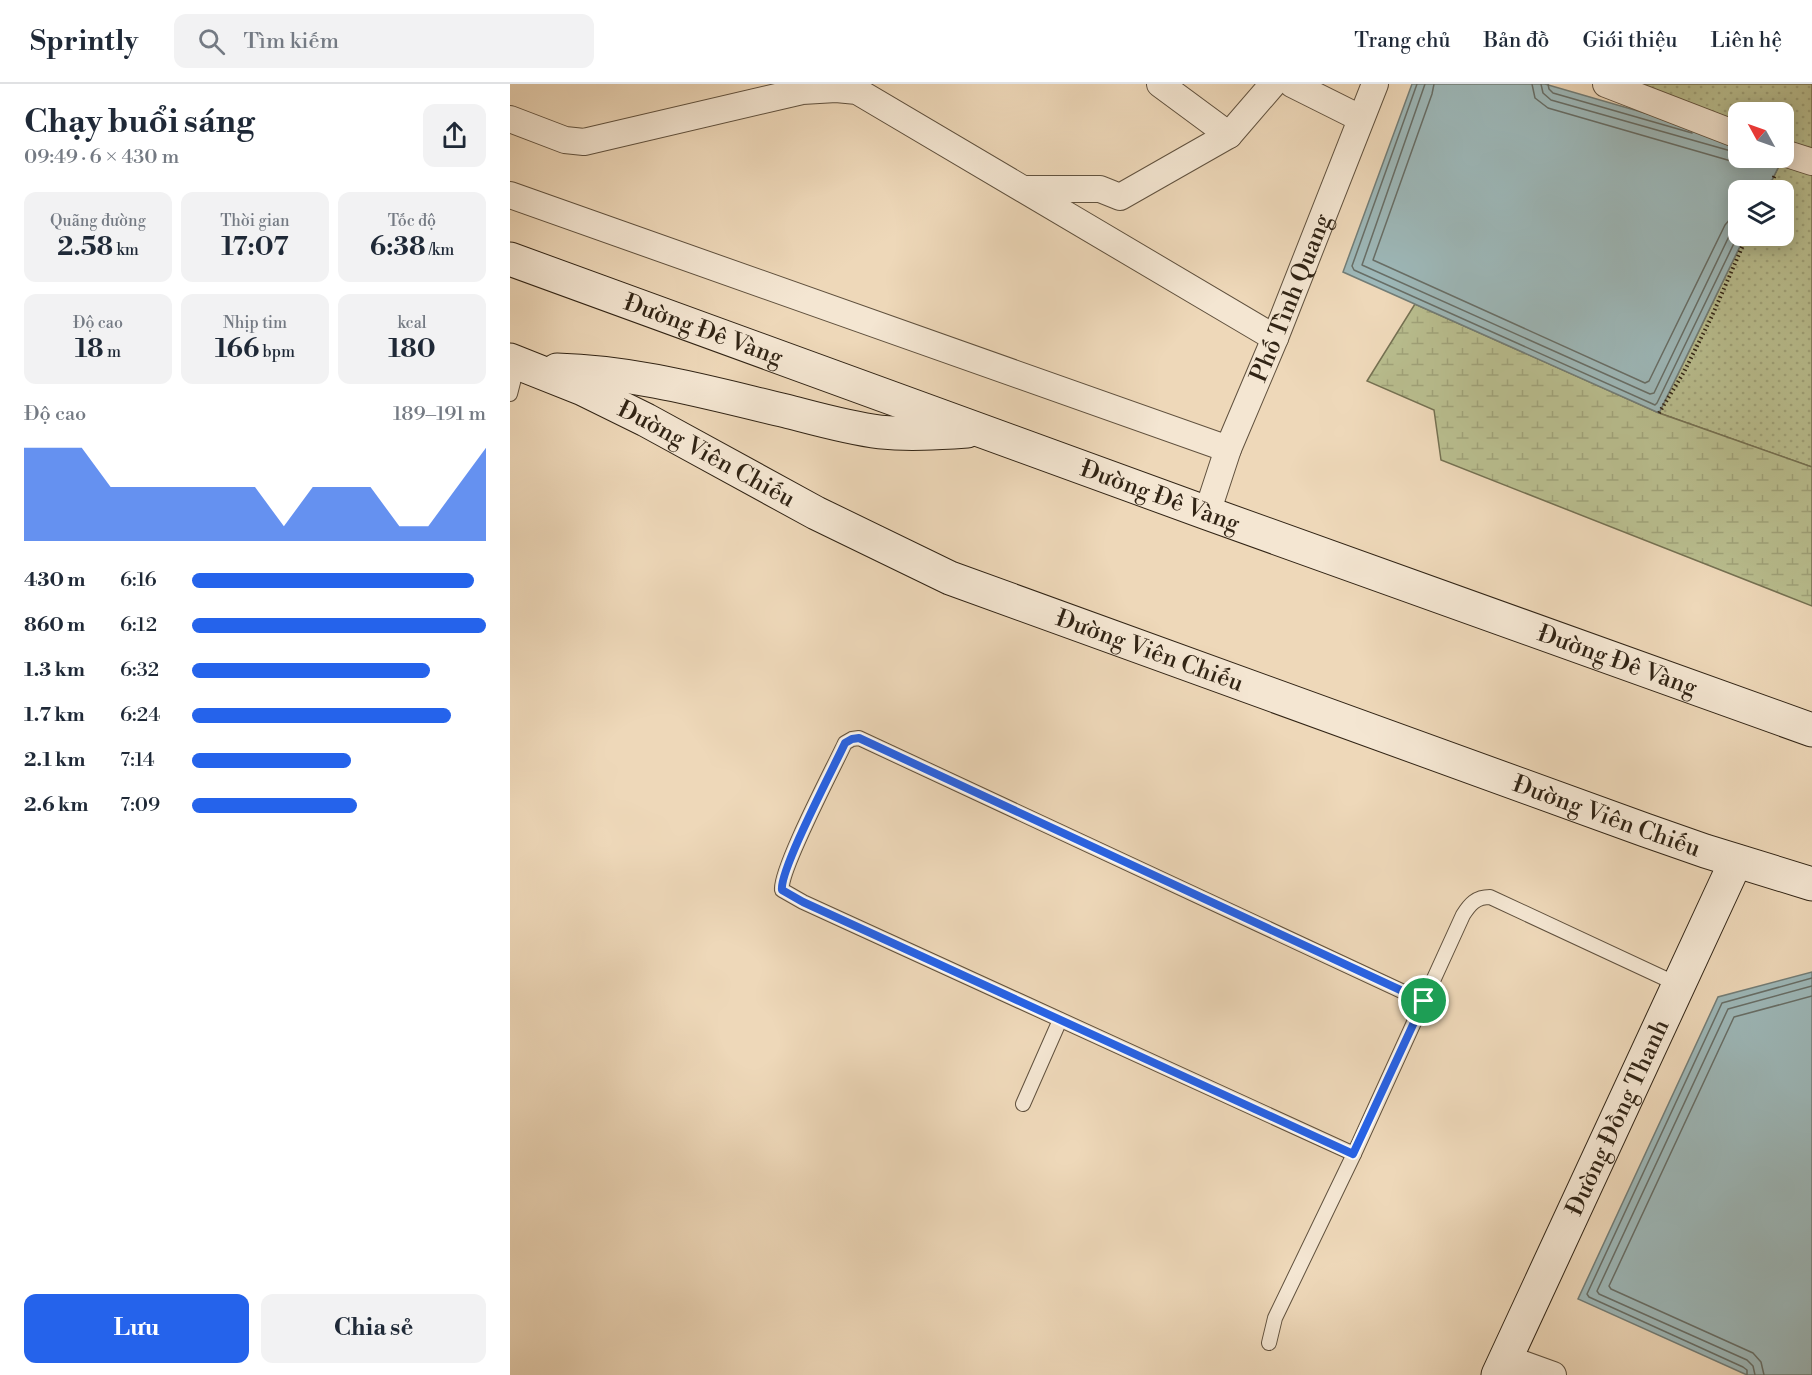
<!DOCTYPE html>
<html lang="vi">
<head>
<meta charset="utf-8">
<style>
  :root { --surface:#fff; --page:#f2f2f3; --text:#1f2937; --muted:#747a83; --line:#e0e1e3; --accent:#2563eb }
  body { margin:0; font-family:"Libre Bodoni",serif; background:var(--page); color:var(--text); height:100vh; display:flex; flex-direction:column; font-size:22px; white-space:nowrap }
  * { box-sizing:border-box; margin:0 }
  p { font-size:20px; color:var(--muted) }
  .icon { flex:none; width:33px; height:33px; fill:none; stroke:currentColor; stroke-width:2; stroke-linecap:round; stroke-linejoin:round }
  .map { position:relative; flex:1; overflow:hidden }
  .side { display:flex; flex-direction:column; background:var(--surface); width:510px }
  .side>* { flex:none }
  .needle { width:39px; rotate:310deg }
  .buttons { position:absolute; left:1218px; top:18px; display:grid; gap:12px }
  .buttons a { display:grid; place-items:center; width:66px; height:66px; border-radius:12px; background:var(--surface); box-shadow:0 3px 15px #0003; font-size:30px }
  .pin { position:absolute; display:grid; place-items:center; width:51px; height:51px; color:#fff; margin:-26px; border:3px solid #fff; border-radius:50%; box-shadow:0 2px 6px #0007 }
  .round { display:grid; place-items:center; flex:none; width:63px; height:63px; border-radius:12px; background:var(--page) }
  .head { display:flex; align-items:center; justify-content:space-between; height:102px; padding:0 24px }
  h1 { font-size:33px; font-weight:700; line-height:45px }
  .stats { display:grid; grid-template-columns:repeat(3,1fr); gap:9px; height:102px; padding:6px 24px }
  .stats div { display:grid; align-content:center; border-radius:12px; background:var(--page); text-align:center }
  .stats b { font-size:26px; font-weight:700 }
  .stats small { font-size:16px; font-weight:400 }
  .stats p { font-size:16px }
  .chart { height:168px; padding:12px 24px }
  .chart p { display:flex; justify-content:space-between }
  .chart svg { width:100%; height:108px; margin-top:6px; fill:var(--accent); opacity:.7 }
  .button { display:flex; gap:12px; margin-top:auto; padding:12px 24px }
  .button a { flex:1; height:69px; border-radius:12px; background:var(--accent); color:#fff; font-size:24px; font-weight:700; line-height:69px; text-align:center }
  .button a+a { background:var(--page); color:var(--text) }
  ul { padding:0 24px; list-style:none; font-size:20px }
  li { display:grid; grid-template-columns:96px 72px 1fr; align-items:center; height:45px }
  li i { height:15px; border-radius:8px; background:var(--accent) }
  header { display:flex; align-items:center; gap:36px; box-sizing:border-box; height:84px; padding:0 30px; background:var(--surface); border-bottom:2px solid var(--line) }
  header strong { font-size:28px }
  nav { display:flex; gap:33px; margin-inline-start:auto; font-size:21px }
  .search { width:420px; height:54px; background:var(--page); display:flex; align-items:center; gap:15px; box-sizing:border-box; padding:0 21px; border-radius:12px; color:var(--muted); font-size:22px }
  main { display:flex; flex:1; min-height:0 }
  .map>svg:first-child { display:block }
</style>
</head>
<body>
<header>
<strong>Sprintly</strong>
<div class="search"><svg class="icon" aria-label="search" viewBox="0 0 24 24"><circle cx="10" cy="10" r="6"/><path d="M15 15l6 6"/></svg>Tìm kiếm</div>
<nav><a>Trang chủ</a><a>Bản đồ</a><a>Giới thiệu</a><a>Liên hệ</a></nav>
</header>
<main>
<section class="side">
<div class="head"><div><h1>Chạy buổi sáng</h1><p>09:49 · 6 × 430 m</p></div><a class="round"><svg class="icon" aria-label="share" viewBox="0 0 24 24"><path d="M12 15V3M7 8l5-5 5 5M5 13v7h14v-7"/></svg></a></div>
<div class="stats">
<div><p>Quãng đường</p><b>2.58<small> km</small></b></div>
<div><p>Thời gian</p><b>17:07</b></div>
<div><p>Tốc độ</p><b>6:38<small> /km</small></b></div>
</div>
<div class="stats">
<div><p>Độ cao</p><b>18<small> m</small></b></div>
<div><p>Nhịp tim</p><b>166<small> bpm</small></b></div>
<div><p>kcal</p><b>180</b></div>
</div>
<div class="chart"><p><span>Độ cao</span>189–191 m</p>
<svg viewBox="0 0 160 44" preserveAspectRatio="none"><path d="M0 44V6L10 6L20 6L30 22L40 22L50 22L60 22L70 22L80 22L90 38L100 22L110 22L120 22L130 38L140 38L150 22L160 6V44z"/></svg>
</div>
<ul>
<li><b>430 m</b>6:16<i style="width:96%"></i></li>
<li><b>860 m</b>6:12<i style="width:100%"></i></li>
<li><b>1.3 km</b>6:32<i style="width:81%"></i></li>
<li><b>1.7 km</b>6:24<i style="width:88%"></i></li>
<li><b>2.1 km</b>7:14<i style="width:54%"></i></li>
<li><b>2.6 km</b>7:09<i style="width:56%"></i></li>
</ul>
<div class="button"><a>Lưu</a><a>Chia sẻ</a></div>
</section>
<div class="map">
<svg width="1302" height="1291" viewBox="0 0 1302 1291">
  <defs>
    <pattern id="grass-dots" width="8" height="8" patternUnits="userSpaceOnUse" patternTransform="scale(1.5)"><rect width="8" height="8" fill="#b9be8f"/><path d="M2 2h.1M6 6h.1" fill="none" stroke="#a0a37a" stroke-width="1.8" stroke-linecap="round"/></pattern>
    <pattern id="wetland-marsh" width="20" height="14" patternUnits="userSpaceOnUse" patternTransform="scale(1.5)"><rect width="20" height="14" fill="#b9be8f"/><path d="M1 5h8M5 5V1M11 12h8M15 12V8" fill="none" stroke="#a0a37a"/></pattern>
  </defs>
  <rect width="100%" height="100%" fill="#eed8b9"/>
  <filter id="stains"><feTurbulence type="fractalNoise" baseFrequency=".00333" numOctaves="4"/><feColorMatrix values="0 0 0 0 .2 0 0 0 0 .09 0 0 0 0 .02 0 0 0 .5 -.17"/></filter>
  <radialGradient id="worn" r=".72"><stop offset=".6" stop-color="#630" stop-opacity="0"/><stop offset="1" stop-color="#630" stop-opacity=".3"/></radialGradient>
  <!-- grass -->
  <path fill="url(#grass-dots)" stroke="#757152" stroke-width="1.5" d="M 1090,0 L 1302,0 L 1302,383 L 1149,329 L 1235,152 L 1274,152 L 1274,106 L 1257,106 L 1273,74 L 1274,28 L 1228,28 L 1228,52 Z"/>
  <!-- wetland -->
  <path fill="url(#wetland-marsh)" stroke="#757152" stroke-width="1.5" d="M 905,220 L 1149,329 L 1302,383 L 1302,522 L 931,376 L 924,326 L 857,297 Z"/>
  <!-- water -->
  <g fill="#9db8b9" stroke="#727d77" stroke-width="1.5">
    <path d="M 902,0 L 1035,0 L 1228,56 L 1228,74 L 1273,74 L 1257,106 L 1228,106 L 1228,152 L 1235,152 L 1149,329 L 833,188 Z"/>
    <path d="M 1302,888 L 1302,1291 L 1237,1291 L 1068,1215 L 1208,913 Z"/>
  </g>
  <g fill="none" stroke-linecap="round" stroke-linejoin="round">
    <!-- shore -->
    <g stroke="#676e67" stroke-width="1.5">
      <path d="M 907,0 L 842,182 L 844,186 L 1145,321 L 1147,319 L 1228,151"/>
      <path d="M 915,0 L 852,181 L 1140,310 L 1144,309 L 1222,146 L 1228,140"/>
      <path d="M 924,0 L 922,10 L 863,176 L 1135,299 L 1139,297 L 1215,141 L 1221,134 L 1228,130"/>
      <path d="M 1022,0 L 1025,14 L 1038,24 L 1221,77 L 1231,77 L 1240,74"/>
      <path d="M 1031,0 L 1033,9 L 1041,16 L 1228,69"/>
      <path d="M 1038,0 L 1039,5 L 1043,9 L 1182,49"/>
      <path d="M 1237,1291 L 1237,1286 L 1233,1283 L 1079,1213 L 1077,1210 L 1212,919 L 1302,894"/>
      <path d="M 1245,1291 L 1243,1282 L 1237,1276 L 1089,1210 L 1087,1207 L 1218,925 L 1302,902"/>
      <path d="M 1254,1291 L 1251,1278 L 1243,1269 L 1101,1205 L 1099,1202 L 1224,933 L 1302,912"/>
    </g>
    <defs>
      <g id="lane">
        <path d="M 0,310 L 8,279"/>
        <path d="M 513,1020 L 550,936"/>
        <path d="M 844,1070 L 293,818 L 272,806 C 269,787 324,683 335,659 L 342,655 L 349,654 L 913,917"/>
        <path d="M 759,1259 L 765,1234 L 844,1070 L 953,831 C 960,820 966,813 980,813 L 1169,901"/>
      </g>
      <g id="street">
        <path d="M 650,0 L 719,51"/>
        <path d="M 782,0 L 850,34"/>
        <path d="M 1096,0 L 1228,51"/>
        <path d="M 0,35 L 55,56 L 74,58 L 292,7 L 326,5 L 347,7 L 765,254"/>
        <path d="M 1274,69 L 1302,78"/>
        <path d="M 514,105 L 590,105 L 610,113 L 719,51 L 763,0"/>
        <path d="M 0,111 L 718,365"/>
        <path id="s1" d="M 697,429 L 718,365 L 765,254 L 865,0"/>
        <path d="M 996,1274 L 1043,1291"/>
      </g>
      <g id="secondary">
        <path id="s2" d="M 0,175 L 697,429 L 1302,646"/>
        <path id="s3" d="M 0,276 L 73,305 L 136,336 L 306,429 L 440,494 L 1135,746 L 1195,767 L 1302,800"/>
        <path d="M 47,286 C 126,288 200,309 276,327 C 307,335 338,344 370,348 C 399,351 428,349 457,347"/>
        <path id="s4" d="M 988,1291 L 1226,777"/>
      </g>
    </defs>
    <!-- lane casing -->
    <use href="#lane" stroke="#60513e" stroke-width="16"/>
    <!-- street casing -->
    <use href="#street" stroke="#60513e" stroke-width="28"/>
    <!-- secondary casing -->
    <use href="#secondary" stroke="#312415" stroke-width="35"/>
    <!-- path -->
    <g stroke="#312415" stroke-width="4" stroke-dasharray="1.5 3" stroke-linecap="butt">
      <path d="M 1258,106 L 1265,91"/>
      <path d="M 1149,329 L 1174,288 L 1202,232 L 1237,152"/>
    </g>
    <!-- lane -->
    <use href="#lane" stroke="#f4e6d2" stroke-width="14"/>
    <!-- street -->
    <use href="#street" stroke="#f4e6d2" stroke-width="26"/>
    <!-- secondary -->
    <use href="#secondary" stroke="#f4e6d2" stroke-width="33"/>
  </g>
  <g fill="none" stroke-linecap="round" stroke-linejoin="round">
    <defs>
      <path id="route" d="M 349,654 L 914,917 L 843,1070 L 293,818 L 272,806 C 269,787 324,683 335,659 L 342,655 Z"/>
    </defs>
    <!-- route casing -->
    <use href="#route" stroke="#fff" stroke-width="12"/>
    <!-- route -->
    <use href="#route" stroke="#2563eb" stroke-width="8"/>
  </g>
  <g text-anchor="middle" stroke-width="6" stroke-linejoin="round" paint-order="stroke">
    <!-- street labels -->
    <g font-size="24" fill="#312415" stroke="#f4e6d2">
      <text dy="8" stroke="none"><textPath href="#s1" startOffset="231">Phố Tình Quang</textPath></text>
      <text dy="8" stroke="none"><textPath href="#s2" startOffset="206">Đường Đê Vàng</textPath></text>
      <text dy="8" stroke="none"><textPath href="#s3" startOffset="218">Đường Viên Chiếu</textPath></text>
      <text dy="8" stroke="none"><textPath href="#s2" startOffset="692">Đường Đê Vàng</textPath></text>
      <text dy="8" stroke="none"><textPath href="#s3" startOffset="704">Đường Viên Chiếu</textPath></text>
      <text dy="8" stroke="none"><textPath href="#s2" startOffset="1178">Đường Đê Vàng</textPath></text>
      <text dy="8" stroke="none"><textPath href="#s3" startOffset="1190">Đường Viên Chiếu</textPath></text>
      <text dy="8" stroke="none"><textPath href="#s4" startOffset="284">Đường Đồng Thanh</textPath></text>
    </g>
  </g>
  <rect width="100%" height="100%" filter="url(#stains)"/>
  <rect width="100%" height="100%" fill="url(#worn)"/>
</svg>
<div class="buttons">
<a><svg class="needle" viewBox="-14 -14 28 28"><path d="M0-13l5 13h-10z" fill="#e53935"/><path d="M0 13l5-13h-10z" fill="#747a83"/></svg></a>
<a><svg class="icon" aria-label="layers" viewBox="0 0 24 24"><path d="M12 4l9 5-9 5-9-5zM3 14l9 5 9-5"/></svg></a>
</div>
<div class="pin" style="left:914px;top:917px;background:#1e9e55"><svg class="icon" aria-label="arrive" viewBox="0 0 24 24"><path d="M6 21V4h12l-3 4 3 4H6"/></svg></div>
</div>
</main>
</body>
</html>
